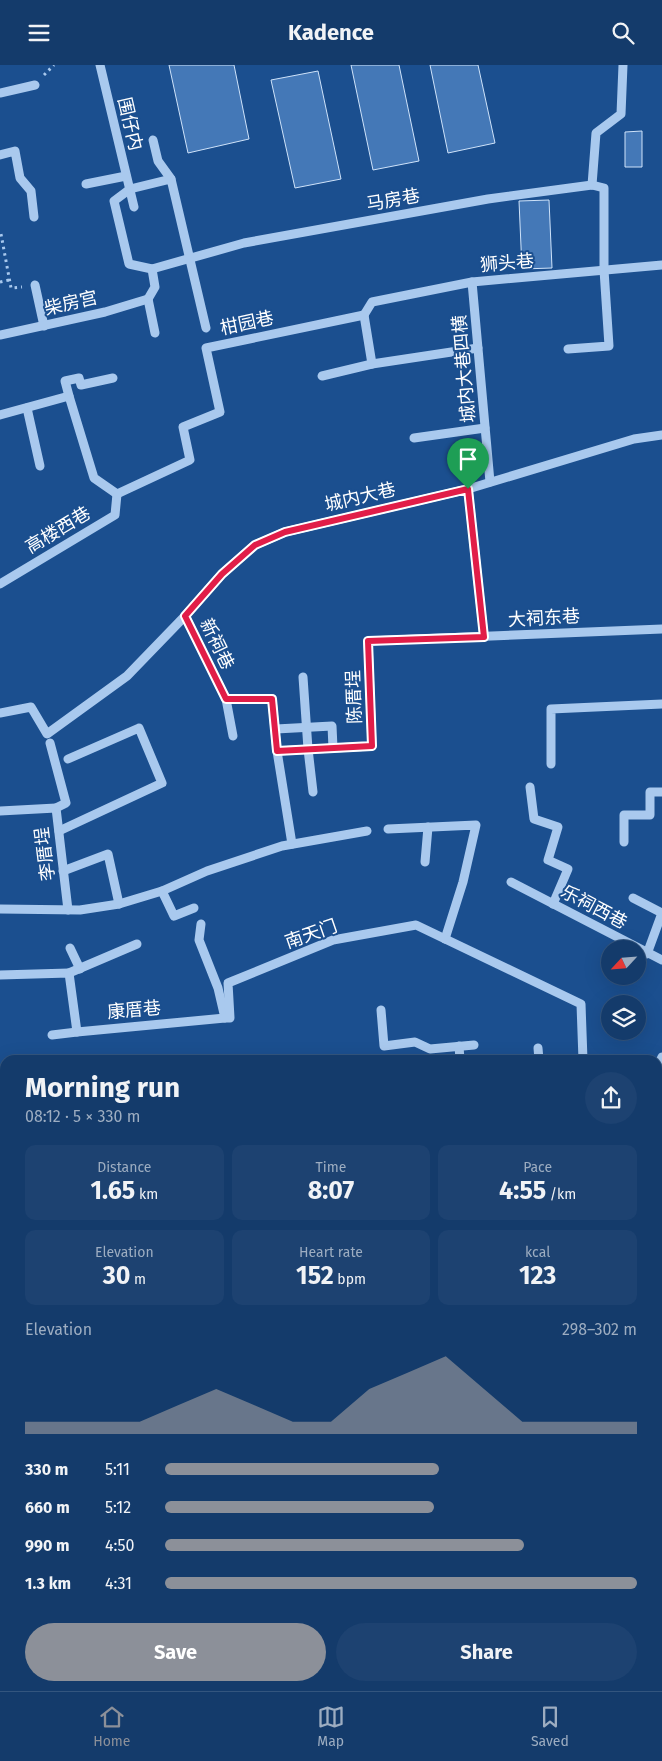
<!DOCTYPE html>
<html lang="en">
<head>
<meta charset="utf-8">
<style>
  :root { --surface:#143b6b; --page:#1d4271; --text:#f1f3f6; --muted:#9dadc1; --line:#33557e; --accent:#8c9099 }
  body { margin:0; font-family:"Fira Sans","Noto Sans SC",sans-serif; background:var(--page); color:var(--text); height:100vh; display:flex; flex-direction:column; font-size:19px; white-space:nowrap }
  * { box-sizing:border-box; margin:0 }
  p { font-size:16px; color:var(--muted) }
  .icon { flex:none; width:28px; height:28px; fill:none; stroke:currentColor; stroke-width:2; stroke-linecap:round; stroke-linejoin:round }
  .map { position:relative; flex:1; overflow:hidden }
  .side { position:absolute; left:0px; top:990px; width:662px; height:636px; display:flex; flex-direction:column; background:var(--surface); border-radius:15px 15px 0 0; box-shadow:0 5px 20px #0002,0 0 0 1px var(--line) }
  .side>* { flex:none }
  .needle { width:32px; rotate:244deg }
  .fabs { position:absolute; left:601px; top:875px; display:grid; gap:10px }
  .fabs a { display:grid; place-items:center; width:45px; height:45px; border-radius:50%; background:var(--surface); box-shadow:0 5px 20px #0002,0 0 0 1px var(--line); font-size:25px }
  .pin { position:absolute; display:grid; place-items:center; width:42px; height:42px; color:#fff; margin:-51px -21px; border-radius:50% 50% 50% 0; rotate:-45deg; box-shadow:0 0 5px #0007 }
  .pin .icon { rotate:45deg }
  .round { display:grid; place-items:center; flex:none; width:52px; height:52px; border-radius:26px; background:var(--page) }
  .head { display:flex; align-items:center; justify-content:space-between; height:85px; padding:0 25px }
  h1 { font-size:28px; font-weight:700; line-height:38px }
  .metrics { display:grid; grid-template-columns:repeat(3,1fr); gap:8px; height:85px; padding:5px 25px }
  .metrics div { display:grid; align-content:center; border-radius:10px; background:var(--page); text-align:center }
  .metrics b { font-size:25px; font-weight:700 }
  .metrics small { font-size:14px; font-weight:400 }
  .metrics p { font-size:14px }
  .chart { height:140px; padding:10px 25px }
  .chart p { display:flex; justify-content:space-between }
  .chart svg { width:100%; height:90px; margin-top:5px; fill:var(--accent); opacity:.7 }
  .primary-button { display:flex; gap:10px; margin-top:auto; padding:10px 25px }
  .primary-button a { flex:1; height:58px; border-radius:30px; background:var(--accent); color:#fff; font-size:20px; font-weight:700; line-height:58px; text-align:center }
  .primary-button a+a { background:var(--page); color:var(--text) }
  ul { padding:0 25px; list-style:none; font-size:16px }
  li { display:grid; grid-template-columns:80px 60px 1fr; align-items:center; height:38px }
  li i { height:12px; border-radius:6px; background:var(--accent) }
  header { display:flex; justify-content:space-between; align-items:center; height:65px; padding:0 25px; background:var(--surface); font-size:22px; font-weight:700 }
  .tab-bar { display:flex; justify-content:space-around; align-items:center; height:70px; border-top:1px solid var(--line); background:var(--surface); font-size:14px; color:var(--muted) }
  .tab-bar a { display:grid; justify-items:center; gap:2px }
  .tab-bar .selected { color:var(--accent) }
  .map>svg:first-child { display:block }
</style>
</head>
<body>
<header><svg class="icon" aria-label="menu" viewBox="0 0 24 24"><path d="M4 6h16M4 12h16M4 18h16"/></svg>Kadence<svg class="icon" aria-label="search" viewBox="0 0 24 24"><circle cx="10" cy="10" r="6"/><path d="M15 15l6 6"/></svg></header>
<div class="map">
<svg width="662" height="1626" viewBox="0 0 662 1626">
  <rect width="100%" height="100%" fill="#1b4f8f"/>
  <!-- building -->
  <g fill="#4478b7" stroke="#cfe3fa">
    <path d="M 169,0 L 234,0 L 249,74 L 188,88 Z"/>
    <path d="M 351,0 L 399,0 L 419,96 L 373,105 Z"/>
    <path d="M 430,0 L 478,0 L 495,78 L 448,88 Z"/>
    <path d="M 318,6 L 341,114 L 295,123 L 271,15 Z"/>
    <path d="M 642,66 L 642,102 L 625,102 L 625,67 Z"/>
    <path d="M 549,135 L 552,203 L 522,204 L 519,136 Z"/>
  </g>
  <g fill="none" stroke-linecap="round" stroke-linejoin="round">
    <!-- path -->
    <g stroke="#a9c9ee" stroke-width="3" stroke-dasharray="2.5 4" stroke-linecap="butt">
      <path d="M 44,10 L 54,0"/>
      <path d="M 1,169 L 11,223 L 22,222"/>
      <path d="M 0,217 L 9,215"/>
    </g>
    <!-- minor -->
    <g stroke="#a9c9ee" stroke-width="9">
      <path d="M 100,0 L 134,142"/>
      <path d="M 0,28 L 35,20"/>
      <path d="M 153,75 L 158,96 L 171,114"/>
      <path d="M 0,90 L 15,86 L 20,113 L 31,126 L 34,152"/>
      <path d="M 86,119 L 126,111"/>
      <path d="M 592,120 L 596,68 L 621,49 L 623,0"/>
      <path d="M 152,204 L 129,199 L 114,136 L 130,124 L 171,114 L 206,263"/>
      <path d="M 472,217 L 490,417"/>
      <path d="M 35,220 L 44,261"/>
      <path d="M 148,234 L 155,222 L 152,204 L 244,178 L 488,134 L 592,120 L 604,123 L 604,205 L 609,281 L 568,284"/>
      <path d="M 148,234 L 155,268"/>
      <path d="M 364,250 L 372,237 L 472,217 L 662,200"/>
      <path d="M 364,250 L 372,299"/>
      <path d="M 0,270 L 105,247 L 148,234"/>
      <path d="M 322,311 L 372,299 L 478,283"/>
      <path d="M 113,313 L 81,320 L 79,313 L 65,316 L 69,331 L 94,413 L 117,429"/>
      <path d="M 27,343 L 40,401"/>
      <path d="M 0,350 L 69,331"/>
      <path d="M 414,373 L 485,363"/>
      <path d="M 468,424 L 484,572"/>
      <path d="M 117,429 L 190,395 L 183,362 L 220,347 L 206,283 L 364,250"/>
      <path d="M 0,519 L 115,450 L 117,429"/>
      <path d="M 185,551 L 226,634 L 272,634 L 277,686 L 292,779"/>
      <path d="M 303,612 L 308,684 L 313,727"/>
      <path d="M 226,634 L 233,671"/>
      <path d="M 0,648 L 31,642 L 47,669 L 127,611 L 185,551 L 222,509 L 255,480 L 285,467 L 468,424 L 634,374 L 662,370"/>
      <path d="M 276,664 L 332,661 L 333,683"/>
      <path d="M 50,678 L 66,738 L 56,743 L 68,845"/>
      <path d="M 277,686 L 372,681 L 368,576 L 662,564"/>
      <path d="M 551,699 L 551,644 L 662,639"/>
      <path d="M 530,722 L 534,754 L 558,762 L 548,795 L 568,804 L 553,839"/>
      <path d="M 0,746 L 56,743"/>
      <path d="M 388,764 L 476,760 L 463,817 L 445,874"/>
      <path d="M 59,766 L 162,718 L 139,663 L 68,694"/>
      <path d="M 624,777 L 624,750 L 650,750 L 650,727 L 662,727"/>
      <path d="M 425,797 L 428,762"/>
      <path d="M 63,806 L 108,789 L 119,839"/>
      <path d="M 511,817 L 662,895"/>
      <path d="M 162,826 L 174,851 L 194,843"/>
      <path d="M 633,833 L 662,848 L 647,889"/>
      <path d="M 0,844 L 80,845 L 119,839 L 162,826 L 207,806 L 282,781 L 367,766"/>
      <path d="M 70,883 L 80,904"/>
      <path d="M 69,908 L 137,879"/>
      <path d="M 0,910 L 69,908 L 77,967 L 225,953 L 218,923 L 199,875 L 201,859"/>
      <path d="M 381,945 L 384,981 L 415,977 L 430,984 L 474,980"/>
      <path d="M 225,953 L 230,953 L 228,918 L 333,875 L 416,860 L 581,939 L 583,995"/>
      <path d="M 52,970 L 77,967"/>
      <path d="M 459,981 L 460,995"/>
      <path d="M 538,983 L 539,995"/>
      <path d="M 658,1000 L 662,992"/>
      <path d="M 0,1033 L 5,1034"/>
      <path d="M 658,1124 L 662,1124"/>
      <path d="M 0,1308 L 5,1303"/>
      <path d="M 0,1434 L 5,1423"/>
      <path d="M 0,1466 L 5,1493"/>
      <path d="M 0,1547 L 5,1546"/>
      <path d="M 29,1621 L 30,1626"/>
      <path d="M 170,1626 L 186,1623"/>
    </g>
    <!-- major -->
    <g stroke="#f0f6ff" stroke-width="12">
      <path d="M 0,1361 L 5,1364"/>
      <path d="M 658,1447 L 662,1443"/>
      <path d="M 444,1626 L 450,1621"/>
    </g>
  </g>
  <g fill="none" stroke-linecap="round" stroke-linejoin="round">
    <defs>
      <path id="route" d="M 468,424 L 484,572 L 368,576 L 372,681 L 277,686 L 272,634 L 226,634 L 185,551 L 222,509 L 255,480 L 285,467 Z"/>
    </defs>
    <!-- route casing -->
    <use href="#route" stroke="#fff" stroke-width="10"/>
    <!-- route -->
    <use href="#route" stroke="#e11d48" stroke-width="6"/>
  </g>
  <g text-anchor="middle" stroke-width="4" stroke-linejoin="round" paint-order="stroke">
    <!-- street labels -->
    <g font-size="18" fill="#fff" stroke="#1b4f8f">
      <text transform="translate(130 59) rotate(77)" y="6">围仔内</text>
      <text transform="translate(393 135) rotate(-10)" y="6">马房巷</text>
      <text transform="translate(507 198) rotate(-5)" y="6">狮头巷</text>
      <text transform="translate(71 238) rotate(-13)" y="6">柴房宫</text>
      <text transform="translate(247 258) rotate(-12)" y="6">柑园巷</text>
      <text transform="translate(464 304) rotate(-95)" y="6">城内大巷四横</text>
      <text transform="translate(360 432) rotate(-13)" y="6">城内大巷</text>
      <text transform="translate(58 465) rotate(-31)" y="6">高楼西巷</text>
      <text transform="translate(544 553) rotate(-3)" y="6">大祠东巷</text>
      <text transform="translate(217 579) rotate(64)" y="6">新祠巷</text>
      <text transform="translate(354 632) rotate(-92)" y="6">陈厝埕</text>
      <text transform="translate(45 789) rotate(-97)" y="6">李厝埕</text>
      <text transform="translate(594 842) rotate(28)" y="6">乐祠西巷</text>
      <text transform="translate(311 869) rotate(-19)" y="6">南天门</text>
      <text transform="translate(134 945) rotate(-5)" y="6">康厝巷</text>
    </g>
  </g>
</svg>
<div class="fabs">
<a><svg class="needle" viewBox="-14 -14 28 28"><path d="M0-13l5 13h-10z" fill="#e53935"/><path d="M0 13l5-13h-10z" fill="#9dadc1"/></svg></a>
<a><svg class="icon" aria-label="layers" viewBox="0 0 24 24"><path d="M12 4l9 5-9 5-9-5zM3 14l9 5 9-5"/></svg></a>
</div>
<div class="pin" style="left:468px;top:424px;background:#1e9e55"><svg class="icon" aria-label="arrive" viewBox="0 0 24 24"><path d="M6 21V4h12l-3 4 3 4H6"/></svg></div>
<section class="side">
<div class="head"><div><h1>Morning run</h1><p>08:12 · 5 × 330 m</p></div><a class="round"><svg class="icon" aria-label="share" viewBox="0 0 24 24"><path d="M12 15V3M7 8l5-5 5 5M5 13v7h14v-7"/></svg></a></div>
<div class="metrics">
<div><p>Distance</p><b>1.65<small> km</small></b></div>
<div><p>Time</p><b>8:07</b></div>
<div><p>Pace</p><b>4:55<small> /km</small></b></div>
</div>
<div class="metrics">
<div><p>Elevation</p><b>30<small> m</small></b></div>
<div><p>Heart rate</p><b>152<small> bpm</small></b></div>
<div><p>kcal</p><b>123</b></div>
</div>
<div class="chart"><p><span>Elevation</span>298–302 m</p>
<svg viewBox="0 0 160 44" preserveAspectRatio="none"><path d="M0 44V38L10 38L20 38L30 38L40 30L50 22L60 30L70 38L80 38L90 22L100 14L110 6L120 22L130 38L140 38L150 38L160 38V44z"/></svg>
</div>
<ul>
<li><b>330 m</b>5:11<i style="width:58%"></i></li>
<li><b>660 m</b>5:12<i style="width:57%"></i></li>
<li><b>990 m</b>4:50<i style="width:76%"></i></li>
<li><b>1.3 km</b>4:31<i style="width:100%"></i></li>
</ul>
<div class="primary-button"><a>Save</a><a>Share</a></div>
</section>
</div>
<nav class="tab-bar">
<a class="selected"><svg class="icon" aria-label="home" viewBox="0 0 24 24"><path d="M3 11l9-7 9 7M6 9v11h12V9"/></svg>Home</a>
<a><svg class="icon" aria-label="map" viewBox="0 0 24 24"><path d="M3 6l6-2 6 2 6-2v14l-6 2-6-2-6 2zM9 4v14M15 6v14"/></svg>Map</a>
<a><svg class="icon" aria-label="saved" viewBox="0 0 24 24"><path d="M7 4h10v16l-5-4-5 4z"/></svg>Saved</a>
</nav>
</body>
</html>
